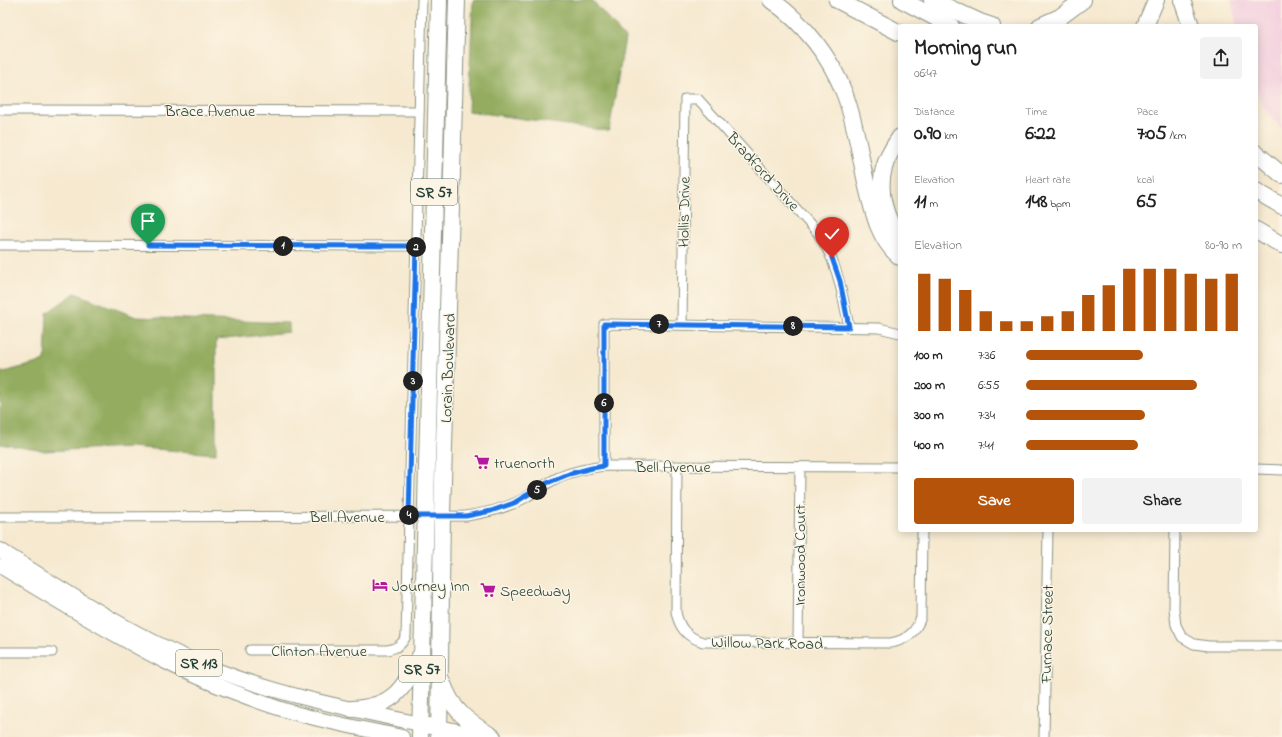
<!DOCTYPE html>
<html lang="en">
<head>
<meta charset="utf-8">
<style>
  :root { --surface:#fff; --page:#f2f2f2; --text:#222; --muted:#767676; --accent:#b45309 }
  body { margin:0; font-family:"Indie Flower",sans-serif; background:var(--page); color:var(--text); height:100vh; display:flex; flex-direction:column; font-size:15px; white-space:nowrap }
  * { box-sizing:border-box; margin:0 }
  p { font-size:13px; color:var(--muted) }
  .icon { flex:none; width:22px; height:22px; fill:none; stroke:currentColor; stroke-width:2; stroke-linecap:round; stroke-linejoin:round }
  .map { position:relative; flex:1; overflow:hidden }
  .side { position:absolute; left:898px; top:24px; width:360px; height:508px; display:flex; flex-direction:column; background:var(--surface); border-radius:4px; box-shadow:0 2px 10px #0003 }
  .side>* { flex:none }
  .pin { position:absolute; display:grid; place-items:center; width:34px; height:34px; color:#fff; margin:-41px -17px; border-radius:50% 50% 50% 0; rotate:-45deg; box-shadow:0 0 4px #0007 }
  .pin .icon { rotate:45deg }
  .km { position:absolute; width:20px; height:20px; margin:-10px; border-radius:50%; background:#222; color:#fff; font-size:11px; line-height:20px; text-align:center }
  .round { display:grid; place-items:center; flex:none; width:42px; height:42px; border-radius:4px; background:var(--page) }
  .headline { display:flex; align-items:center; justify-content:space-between; height:68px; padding:0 16px }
  h1 { font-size:22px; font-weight:800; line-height:30px }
  .metrics { display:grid; grid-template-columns:repeat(3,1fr); gap:6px; height:68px; padding:4px 16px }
  .metrics div { display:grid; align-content:center }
  .metrics b { font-size:20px; font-weight:800 }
  .metrics small { font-size:11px; font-weight:400 }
  .metrics p { font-size:11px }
  .chart { height:112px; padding:8px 16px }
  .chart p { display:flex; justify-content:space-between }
  .chart svg { width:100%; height:72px; margin-top:4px; stroke:var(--accent); stroke-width:6 }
  .cta { display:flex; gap:8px; margin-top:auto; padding:8px 16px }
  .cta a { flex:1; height:46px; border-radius:4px; background:var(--accent); color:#fff; font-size:16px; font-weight:800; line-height:46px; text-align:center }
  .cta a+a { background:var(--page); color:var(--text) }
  ul { padding:0 16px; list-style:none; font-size:13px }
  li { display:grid; grid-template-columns:64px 48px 1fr; align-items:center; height:30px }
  li i { height:10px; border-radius:5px; background:var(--accent) }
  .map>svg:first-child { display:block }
</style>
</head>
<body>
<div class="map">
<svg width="1282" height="737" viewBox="0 0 1282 737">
  <rect width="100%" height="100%" fill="#fcf5e5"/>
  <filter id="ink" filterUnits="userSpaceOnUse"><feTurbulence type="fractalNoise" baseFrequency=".025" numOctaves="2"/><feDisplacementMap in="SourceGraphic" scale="8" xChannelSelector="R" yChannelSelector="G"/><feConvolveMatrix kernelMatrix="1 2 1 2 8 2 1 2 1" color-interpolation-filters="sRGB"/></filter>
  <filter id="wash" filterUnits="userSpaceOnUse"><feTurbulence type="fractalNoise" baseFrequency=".012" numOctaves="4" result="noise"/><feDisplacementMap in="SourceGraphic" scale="16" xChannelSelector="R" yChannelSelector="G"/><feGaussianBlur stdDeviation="0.9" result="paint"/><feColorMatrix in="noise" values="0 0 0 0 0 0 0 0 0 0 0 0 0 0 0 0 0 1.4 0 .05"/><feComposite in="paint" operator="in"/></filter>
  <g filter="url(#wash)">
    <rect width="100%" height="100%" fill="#f6e9d0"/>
    <!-- built -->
    <path fill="#f3cfdf" d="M 1231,0 L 1282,0 L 1282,129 L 1264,108 L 1256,89 L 1256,26 L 1237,26 Z"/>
    <!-- forest -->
    <g fill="#93ac5e" stroke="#597449">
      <path d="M 473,0 L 592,0 L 625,38 L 609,131 L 468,111 Z"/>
      <path d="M 75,293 L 136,317 L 289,323 L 289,332 L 216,340 L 216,454 L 130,447 L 44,451 L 0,444 L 0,373 L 45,361 L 47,313 Z"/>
    </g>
  </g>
  <g filter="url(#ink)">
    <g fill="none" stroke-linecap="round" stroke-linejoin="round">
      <defs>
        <g id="street">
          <path d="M 0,110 L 419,111"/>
          <path d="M 0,245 L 416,246"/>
          <path d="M 682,325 L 685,99 L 698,99 L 818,233 C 838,263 842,293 849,327"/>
          <path d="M 604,466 L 604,324 L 879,328 L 900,333"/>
          <path d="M 677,466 L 676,612 C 679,628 687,637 703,642 L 891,643 C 907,640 916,632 921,617 L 922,530"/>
          <path d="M 1256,469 L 1282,470"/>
          <path d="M 0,517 L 466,516 C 487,513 507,508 525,498 C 536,491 547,483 559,477 C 574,471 588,468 604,466 L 900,467"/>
          <path d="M 1175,530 L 1174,609 L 1176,625 L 1182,637 L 1194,644 L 1209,646 L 1282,646"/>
          <path d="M 798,643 L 800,467"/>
          <path d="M 250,650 L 387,650 C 397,648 402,645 406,636 L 422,0"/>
          <path d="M 0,652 L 52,652"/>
          <path d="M 1044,737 L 1048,530"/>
        </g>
        <g id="primary">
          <path d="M 0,550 C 69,594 139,640 216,670 C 282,696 351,709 420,724"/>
          <path d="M 0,566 C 55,599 109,633 166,662 C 201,680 240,695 278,708 C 318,721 360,728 402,737"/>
        </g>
        <g id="highway">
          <path d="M 771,0 C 804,23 831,57 845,95 C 856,124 860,156 867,187 C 873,212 879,240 900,257"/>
          <path d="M 837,0 L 900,33"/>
          <path d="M 902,0 L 951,26"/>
          <path d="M 932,0 L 980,22 L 992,26"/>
          <path d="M 1182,0 L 1191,26"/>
          <path d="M 1040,26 L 1060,17 L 1083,0"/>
          <path d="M 1145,26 L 1156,0"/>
          <path d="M 900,137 C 894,146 887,156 884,168 C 877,192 886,219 900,240"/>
          <path d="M 1256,153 L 1282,175"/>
          <path d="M 1256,191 L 1282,206"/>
          <path d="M 1256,230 L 1282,245"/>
          <path d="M 442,681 C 452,711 467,721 493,737"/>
          <path d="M 352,709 C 392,707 403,691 420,656"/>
          <path d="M 430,726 L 481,737"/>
          <path d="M 420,737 L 439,0"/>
          <path d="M 439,737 L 442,515 L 457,0"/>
        </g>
      </defs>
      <!-- street casing -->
      <use href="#street" stroke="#8a9382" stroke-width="11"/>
      <!-- primary casing -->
      <use href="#primary" stroke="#8a9382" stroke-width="16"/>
      <!-- highway casing -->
      <use href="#highway" stroke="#8a9382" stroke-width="18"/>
      <!-- street -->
      <use href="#street" stroke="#fff" stroke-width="9"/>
      <!-- primary -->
      <use href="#primary" stroke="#fff" stroke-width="14"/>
      <!-- highway -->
      <use href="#highway" stroke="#fff" stroke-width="16"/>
    </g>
  </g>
  <g fill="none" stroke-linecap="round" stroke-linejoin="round" filter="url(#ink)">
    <defs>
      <path id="route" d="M 148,245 L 416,246 L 409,516 L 466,516 L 491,511 L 514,503 L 547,483 L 569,474 L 592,468 L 604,466 L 604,324 L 849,327 L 840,281 L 832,258"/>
    </defs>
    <!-- route casing -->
    <use href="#route" stroke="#fff" stroke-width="8"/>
    <!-- route -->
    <use href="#route" stroke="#1a73e8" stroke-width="5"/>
  </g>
  <!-- icons -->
  <defs>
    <symbol id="supermarket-bare" viewBox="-9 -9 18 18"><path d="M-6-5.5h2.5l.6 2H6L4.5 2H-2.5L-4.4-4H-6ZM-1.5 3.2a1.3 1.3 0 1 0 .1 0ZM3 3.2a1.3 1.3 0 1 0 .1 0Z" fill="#b5179e" stroke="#fcf5e5" stroke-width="2.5" paint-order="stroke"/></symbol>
    <symbol id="hotel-bare" viewBox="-9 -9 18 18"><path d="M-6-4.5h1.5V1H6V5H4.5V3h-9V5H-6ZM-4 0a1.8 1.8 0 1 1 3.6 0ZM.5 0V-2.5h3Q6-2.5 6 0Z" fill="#b5179e" stroke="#fcf5e5" stroke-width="2.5" paint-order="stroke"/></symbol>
  </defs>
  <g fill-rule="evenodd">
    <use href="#supermarket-bare" x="471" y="451" width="22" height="22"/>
    <use href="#hotel-bare" x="369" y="574" width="22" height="22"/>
    <use href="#supermarket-bare" x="477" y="579" width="22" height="22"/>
  </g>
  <g text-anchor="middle" stroke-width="3" stroke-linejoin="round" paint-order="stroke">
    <!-- shield labels -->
    <g fill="#fcf5e5" stroke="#617469" stroke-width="1">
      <rect x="411" y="179" width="46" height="26" rx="3"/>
      <rect x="176" y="650" width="46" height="26" rx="3"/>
      <rect x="399" y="656" width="46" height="26" rx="3"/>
    </g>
    <g font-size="15" font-weight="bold" fill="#1f3d34">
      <text x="434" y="197">SR 57</text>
      <text x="199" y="668">SR 113</text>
      <text x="422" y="674">SR 57</text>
    </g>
    <!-- street labels -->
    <g font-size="16" fill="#1f3d34" stroke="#fcf5e5">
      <text x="210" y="116">Brace Avenue</text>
      <text transform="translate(764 171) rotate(48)" y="6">Bradford Drive</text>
      <text transform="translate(683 212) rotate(-89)" y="6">Hollis Drive</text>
      <text transform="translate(447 368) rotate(-88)" y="6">Lorain Boulevard</text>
      <text x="673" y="472">Bell Avenue</text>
      <text x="347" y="522">Bell Avenue</text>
      <text transform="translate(799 555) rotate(-90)" y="6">Ironwood Court</text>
      <text transform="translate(1046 634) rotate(-89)" y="6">Furnace Street</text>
      <text transform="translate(767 642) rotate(1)" y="6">Willow Park Road</text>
      <text x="319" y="656">Clinton Avenue</text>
    </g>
    <!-- poi labels -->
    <g font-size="16" fill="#1f3d34" stroke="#fcf5e5" text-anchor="start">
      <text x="494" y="468">truenorth</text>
      <text x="392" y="591">Journey Inn</text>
      <text x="500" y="596">Speedway</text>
    </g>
  </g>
</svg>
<div class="pin" style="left:148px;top:245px;background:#1e9e55"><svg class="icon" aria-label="arrive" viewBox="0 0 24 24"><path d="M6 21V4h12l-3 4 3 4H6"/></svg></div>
<div class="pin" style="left:832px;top:258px;background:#d93025"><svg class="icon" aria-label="check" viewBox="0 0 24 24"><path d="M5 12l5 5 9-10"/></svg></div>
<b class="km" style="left:283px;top:246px">1</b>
<b class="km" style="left:416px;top:247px">2</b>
<b class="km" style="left:413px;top:381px">3</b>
<b class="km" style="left:409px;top:515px">4</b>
<b class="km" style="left:537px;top:490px">5</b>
<b class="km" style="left:604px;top:403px">6</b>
<b class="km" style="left:659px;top:324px">7</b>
<b class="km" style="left:793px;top:326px">8</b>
<section class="side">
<div class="headline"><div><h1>Morning run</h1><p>06:47</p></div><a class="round"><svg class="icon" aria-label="share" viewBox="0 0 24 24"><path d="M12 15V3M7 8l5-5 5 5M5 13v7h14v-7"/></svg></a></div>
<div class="metrics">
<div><p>Distance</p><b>0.90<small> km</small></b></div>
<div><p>Time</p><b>6:22</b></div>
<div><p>Pace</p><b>7:05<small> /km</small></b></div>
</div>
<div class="metrics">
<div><p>Elevation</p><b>11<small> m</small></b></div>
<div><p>Heart rate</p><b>148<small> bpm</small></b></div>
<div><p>kcal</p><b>65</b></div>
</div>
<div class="chart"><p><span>Elevation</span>80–90 m</p>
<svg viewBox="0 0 160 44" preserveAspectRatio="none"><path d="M5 44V9M15 44V12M25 44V19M35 44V32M45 44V38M55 44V38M65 44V35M75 44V32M85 44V22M95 44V16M105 44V6M115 44V6M125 44V6M135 44V9M145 44V12M155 44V9"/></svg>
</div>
<ul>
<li><b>100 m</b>7:36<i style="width:54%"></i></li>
<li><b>200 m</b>6:55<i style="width:79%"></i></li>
<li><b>300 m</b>7:34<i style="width:55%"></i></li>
<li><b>400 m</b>7:41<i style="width:52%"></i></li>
</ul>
<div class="cta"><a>Save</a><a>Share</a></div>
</section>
</div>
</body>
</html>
